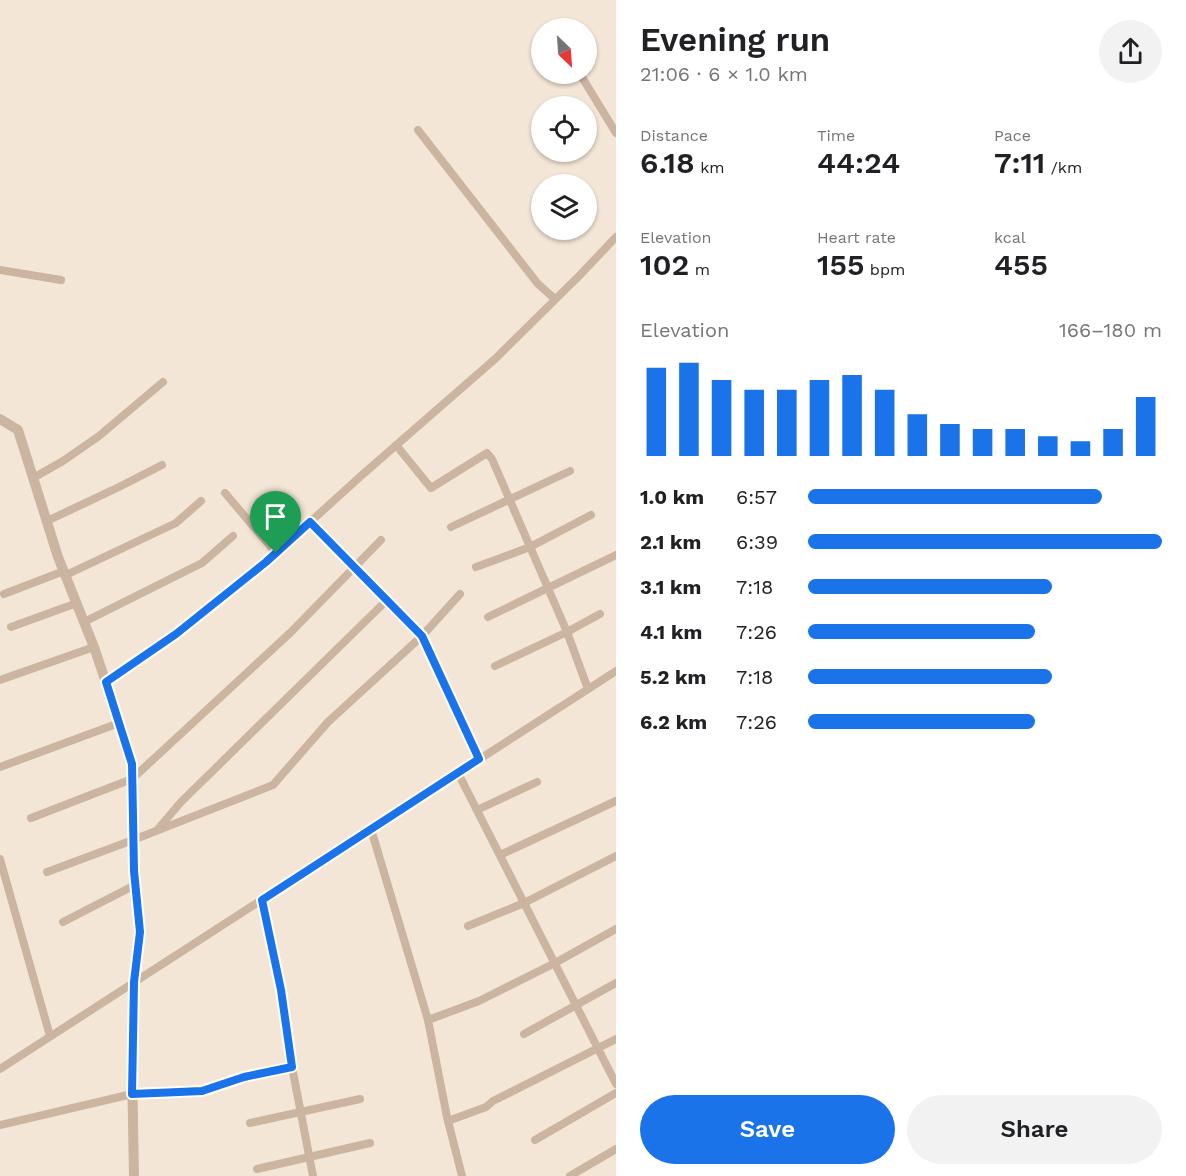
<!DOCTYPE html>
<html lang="en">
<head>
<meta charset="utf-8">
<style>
  :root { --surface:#fff; --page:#f2f2f2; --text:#202124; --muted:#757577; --accent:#1a73e8 }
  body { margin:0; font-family:"Work Sans",sans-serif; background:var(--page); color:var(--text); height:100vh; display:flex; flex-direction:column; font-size:22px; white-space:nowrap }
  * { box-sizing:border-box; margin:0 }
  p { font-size:20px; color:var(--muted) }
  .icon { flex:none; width:33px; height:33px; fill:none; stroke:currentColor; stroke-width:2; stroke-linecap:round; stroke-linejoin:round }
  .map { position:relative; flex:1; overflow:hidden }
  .details { display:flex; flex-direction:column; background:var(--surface); width:570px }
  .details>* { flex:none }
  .needle { width:39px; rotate:155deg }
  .tools { position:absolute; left:531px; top:18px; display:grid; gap:12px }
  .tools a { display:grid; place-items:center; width:66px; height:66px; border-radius:50%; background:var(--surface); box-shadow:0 2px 4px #0004; font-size:30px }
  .pin { position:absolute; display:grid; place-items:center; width:51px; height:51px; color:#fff; margin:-62px -26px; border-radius:50% 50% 50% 0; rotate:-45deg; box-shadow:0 0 6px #0007 }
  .pin .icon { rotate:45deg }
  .round { display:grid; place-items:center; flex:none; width:63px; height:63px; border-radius:32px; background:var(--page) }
  .headline { display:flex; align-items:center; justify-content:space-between; height:102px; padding:0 24px }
  h1 { font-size:33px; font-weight:600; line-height:45px }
  .stats { display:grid; grid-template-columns:repeat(3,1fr); gap:9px; height:102px; padding:6px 24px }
  .stats div { display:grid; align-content:center }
  .stats b { font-size:30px; font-weight:600 }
  .stats small { font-size:16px; font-weight:400 }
  .stats p { font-size:16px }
  .chart { height:168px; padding:12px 24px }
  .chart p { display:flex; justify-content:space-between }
  .chart svg { width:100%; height:108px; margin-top:6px; stroke:var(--accent); stroke-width:6 }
  .button { display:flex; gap:12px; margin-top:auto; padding:12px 24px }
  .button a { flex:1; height:69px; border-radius:36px; background:var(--accent); color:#fff; font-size:24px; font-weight:600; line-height:69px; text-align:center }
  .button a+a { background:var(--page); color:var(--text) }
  ul { padding:0 24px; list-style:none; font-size:20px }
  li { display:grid; grid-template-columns:96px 72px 1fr; align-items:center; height:45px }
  li i { height:15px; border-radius:8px; background:var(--accent) }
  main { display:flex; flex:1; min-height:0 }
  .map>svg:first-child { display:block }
</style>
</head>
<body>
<main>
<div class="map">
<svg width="616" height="1176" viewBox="0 0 616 1176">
  <rect width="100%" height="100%" fill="#f3e6d6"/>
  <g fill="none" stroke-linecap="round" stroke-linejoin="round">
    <!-- minor -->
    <g stroke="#cbb5a1" stroke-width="8">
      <path d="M 580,74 L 616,133"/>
      <path d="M 418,130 L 538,284 L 555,299"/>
      <path d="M 0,270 L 61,280"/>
      <path d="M 396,445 L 431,488 L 487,453 L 492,459 L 567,632 L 588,689"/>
      <path d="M 33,478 L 63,461 L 99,436 L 163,382"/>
      <path d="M 225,493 L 276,553"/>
      <path d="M 47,521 L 119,487 L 162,465"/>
      <path d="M 310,522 L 422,636 L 479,759"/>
      <path d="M 451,527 L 570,471"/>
      <path d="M 476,567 L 530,547 L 591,515"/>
      <path d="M 66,575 L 176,523 L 201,501"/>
      <path d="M 4,594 L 64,571"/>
      <path d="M 488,617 L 616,555"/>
      <path d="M 84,622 L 202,563 L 233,536"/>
      <path d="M 11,627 L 77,603"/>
      <path d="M 495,666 L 567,632 L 600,614"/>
      <path d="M 0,680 L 94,647"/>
      <path d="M 106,682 L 176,634 L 266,562 L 362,475 L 495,359 L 579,276 L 616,237"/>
      <path d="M 0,767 L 119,723"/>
      <path d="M 458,773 L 616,1084"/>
      <path d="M 477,810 L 537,782"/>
      <path d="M 31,818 L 132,779 L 290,633 L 381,540"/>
      <path d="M 158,829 L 181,802 L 387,600"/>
      <path d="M 371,829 L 428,1020 L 447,1117 L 462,1176"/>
      <path d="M 500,855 L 616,801"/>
      <path d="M 0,859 L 50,1036"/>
      <path d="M 47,872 L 133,840 L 273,785 L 328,722 L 422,636 L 460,594"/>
      <path d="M 262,900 L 281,990 L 292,1067 L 313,1176"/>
      <path d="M 63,922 L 135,885"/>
      <path d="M 468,926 L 524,903 L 616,856"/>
      <path d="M 428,1020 L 479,1001 L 555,963 L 616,929"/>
      <path d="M 524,1034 L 616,983"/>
      <path d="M 0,1069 L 616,671"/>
      <path d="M 448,1121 L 486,1107 L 493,1101 L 616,1039"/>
      <path d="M 250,1123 L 360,1099"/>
      <path d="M 0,1125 L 132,1094 L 202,1091 L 244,1077 L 292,1067"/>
      <path d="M 535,1140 L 616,1093"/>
      <path d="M 257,1169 L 370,1143"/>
      <path d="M 570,1176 L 616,1149"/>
    </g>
    <!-- tertiary -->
    <path stroke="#cbb5a1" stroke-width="10" d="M 0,419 L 18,430 L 58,557 L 94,647 L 123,733 L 132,764 L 134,871 L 140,932 L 134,982 L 132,1066 L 134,1176"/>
  </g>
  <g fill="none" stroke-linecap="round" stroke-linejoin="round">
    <defs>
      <path id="route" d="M 310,522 L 422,636 L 479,759 L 262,900 L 281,990 L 292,1067 L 244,1077 L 202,1091 L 132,1094 L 134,982 L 140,932 L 134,871 L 132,764 L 106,682 L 176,634 L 266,562 Z"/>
    </defs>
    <!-- route casing -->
    <use href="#route" stroke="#fff" stroke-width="12"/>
    <!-- route -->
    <use href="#route" stroke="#1a73e8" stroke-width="8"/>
  </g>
</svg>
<div class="tools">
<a><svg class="needle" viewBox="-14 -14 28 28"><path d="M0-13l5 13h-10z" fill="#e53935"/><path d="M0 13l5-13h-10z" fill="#757577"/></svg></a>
<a><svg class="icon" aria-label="locate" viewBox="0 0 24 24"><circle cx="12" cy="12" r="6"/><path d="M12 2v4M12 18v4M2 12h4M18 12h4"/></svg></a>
<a><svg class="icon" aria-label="layers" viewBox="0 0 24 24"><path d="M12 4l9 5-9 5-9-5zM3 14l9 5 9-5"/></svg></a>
</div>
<div class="pin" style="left:276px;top:553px;background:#1e9e55"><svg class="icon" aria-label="arrive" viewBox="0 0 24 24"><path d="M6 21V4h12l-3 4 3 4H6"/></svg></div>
</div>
<section class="details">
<div class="headline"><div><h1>Evening run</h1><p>21:06 · 6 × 1.0 km</p></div><a class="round"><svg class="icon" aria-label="share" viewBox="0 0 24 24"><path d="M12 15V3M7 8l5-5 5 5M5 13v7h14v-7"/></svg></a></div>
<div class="stats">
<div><p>Distance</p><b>6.18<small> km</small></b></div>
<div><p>Time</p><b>44:24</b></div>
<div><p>Pace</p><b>7:11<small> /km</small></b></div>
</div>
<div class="stats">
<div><p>Elevation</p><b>102<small> m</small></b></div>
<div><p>Heart rate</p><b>155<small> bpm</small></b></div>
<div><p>kcal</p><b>455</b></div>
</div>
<div class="chart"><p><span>Elevation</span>166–180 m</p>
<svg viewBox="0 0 160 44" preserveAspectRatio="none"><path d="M5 44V8M15 44V6M25 44V13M35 44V17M45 44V17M55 44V13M65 44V11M75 44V17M85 44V27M95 44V31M105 44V33M115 44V33M125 44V36M135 44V38M145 44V33M155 44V20"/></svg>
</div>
<ul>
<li><b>1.0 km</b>6:57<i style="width:83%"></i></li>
<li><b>2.1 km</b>6:39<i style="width:100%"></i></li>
<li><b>3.1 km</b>7:18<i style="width:69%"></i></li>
<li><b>4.1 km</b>7:26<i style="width:64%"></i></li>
<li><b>5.2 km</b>7:18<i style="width:69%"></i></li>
<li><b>6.2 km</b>7:26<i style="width:64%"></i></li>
</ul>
<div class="button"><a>Save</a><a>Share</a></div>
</section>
</main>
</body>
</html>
